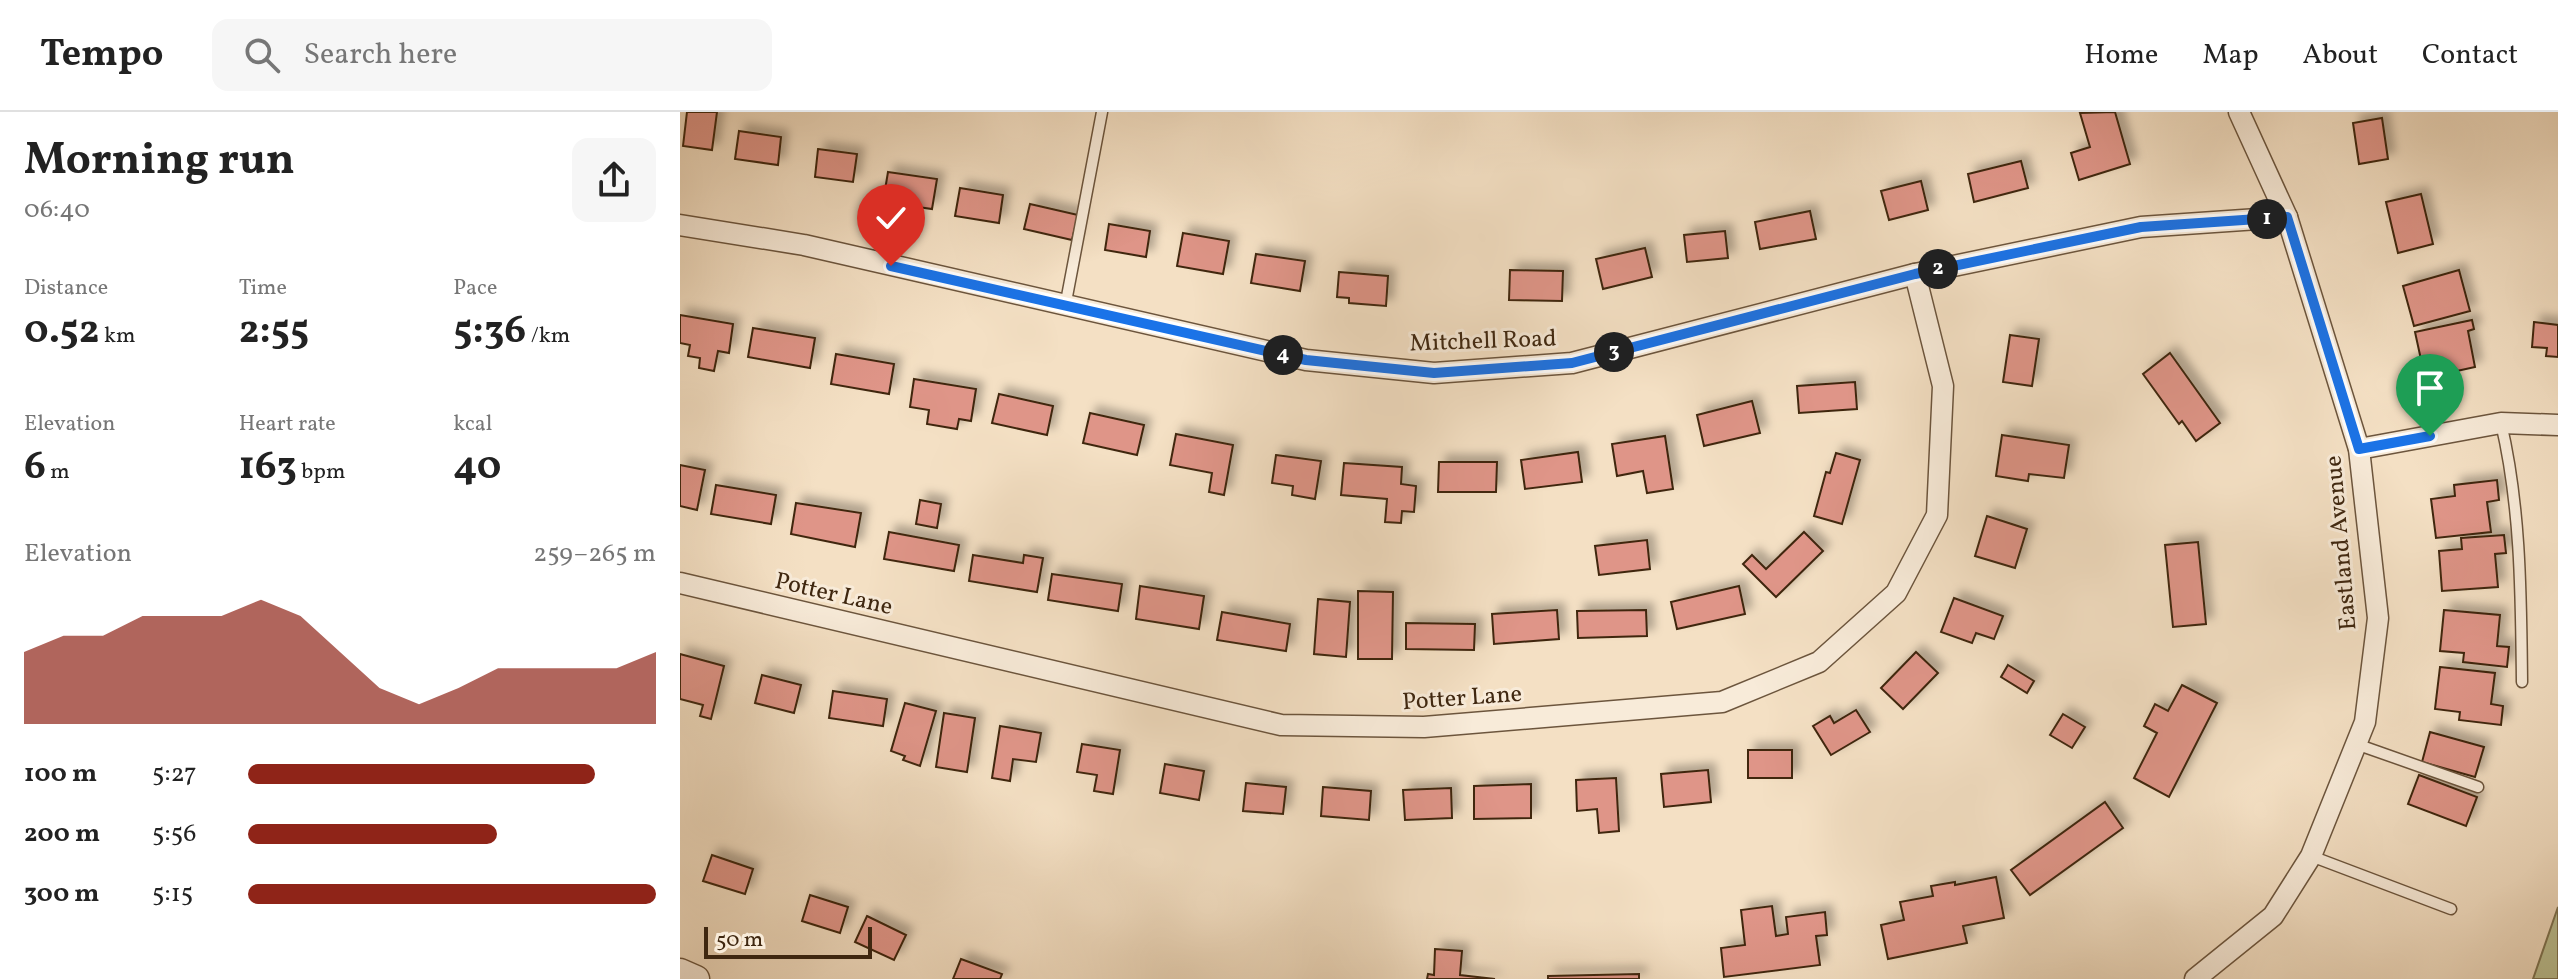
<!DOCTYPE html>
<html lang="en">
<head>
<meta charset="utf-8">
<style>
  :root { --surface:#fff; --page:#f6f6f6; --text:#222; --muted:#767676; --line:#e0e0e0; --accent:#8f2418 }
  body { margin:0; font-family:Vollkorn,serif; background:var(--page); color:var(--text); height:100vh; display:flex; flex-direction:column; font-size:30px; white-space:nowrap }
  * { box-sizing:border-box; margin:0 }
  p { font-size:26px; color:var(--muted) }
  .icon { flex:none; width:44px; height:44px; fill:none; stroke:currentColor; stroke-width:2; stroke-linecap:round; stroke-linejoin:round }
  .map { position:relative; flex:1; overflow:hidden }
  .details { display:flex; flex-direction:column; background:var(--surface); width:680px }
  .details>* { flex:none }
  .scale { position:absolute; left:24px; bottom:20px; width:168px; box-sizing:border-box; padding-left:8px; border:4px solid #3f2710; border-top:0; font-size:22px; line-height:28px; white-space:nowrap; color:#3f2710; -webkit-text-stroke:6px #f8ebd9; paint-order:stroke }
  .pin { position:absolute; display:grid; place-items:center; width:68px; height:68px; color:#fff; margin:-82px -34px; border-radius:50% 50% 50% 0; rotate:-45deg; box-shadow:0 0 8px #0007 }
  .pin .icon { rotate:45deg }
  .km { position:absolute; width:40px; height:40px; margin:-20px; border-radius:50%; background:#222; color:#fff; font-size:22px; line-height:40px; text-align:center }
  .round { display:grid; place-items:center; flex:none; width:84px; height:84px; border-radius:16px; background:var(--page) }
  .headline { display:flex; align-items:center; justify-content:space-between; height:136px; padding:0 24px }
  h1 { font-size:44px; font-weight:700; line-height:60px }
  .figures { display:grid; grid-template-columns:repeat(3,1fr); gap:12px; height:136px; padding:8px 24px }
  .figures div { display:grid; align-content:center }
  .figures b { font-size:40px; font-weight:700 }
  .figures small { font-size:22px; font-weight:400 }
  .figures p { font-size:22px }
  .chart { height:224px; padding:16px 24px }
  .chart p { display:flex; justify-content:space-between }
  .chart svg { width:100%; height:144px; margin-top:8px; fill:var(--accent); opacity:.7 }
  ul { padding:0 24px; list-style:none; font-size:26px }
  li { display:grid; grid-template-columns:128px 96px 1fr; align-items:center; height:60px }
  li i { height:20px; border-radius:10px; background:var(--accent) }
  header { display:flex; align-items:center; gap:48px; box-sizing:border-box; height:112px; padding:0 40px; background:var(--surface); border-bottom:2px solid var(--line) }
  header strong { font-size:38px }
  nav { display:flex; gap:44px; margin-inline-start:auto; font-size:28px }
  .search { width:560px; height:72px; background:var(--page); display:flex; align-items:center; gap:20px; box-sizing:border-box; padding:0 28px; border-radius:16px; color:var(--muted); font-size:30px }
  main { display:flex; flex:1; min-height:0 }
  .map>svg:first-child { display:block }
</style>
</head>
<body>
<header>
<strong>Tempo</strong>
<div class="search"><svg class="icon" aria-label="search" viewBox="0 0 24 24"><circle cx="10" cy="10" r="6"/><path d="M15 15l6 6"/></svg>Search here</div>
<nav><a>Home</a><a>Map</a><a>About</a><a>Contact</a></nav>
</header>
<main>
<section class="details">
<div class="headline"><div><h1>Morning run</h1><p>06:40</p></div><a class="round"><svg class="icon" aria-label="share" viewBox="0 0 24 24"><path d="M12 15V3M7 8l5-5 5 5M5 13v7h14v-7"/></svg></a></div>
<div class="figures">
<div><p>Distance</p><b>0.52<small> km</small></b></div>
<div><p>Time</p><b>2:55</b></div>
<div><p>Pace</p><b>5:36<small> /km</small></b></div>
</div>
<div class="figures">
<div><p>Elevation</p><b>6<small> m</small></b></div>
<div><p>Heart rate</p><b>163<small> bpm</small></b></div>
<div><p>kcal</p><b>40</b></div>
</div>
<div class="chart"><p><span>Elevation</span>259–265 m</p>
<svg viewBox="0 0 160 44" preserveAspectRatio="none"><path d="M0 44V22L10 17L20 17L30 11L40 11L50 11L60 6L70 11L80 22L90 33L100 38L110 33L120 27L130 27L140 27L150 27L160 22V44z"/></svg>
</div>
<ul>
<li><b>100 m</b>5:27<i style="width:85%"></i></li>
<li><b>200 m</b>5:56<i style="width:61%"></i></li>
<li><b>300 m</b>5:15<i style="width:100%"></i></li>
</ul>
</section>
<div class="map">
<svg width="1878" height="867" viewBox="0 0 1878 867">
  <defs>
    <filter id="shadow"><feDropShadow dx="7" dy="-7" stdDeviation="4" flood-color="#0004"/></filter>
  </defs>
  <rect width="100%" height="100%" fill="#f4e0c4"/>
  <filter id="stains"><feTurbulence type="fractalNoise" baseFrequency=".0025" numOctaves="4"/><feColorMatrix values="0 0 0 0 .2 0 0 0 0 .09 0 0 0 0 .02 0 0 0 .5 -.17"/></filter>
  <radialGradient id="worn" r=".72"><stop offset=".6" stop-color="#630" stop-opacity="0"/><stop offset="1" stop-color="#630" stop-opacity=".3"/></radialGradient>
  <!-- green -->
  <path fill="#bcc294" stroke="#7e7452" stroke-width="2" d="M 1878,795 L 1878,867 L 1853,867 Z"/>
  <!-- building -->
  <g fill="#df9588" stroke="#3f2710" stroke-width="2" filter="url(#shadow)">
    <path d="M 7,0 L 37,0 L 32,38 L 3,34 Z"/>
    <path d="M 1435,0 L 1450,52 L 1399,68 L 1391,41 L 1410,35 L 1400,1 Z"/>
    <path d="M 1702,6 L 1708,47 L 1679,52 L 1673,11 Z"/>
    <path d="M 59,19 L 101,25 L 98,53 L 55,47 Z"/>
    <path d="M 138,37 L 177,42 L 173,70 L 135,65 Z"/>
    <path d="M 1341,49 L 1348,76 L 1294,90 L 1288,62 Z"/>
    <path d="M 208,60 L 257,67 L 252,97 L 203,90 Z"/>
    <path d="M 1241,69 L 1248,98 L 1209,108 L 1201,79 Z"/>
    <path d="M 280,76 L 323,83 L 319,111 L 275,104 Z"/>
    <path d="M 1741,82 L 1753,132 L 1718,141 L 1706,90 Z"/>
    <path d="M 350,92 L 398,103 L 392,128 L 344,117 Z"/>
    <path d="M 1130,99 L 1136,127 L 1080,137 L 1075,110 Z"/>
    <path d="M 429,112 L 470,119 L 466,145 L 425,138 Z"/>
    <path d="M 1045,119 L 1048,146 L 1007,150 L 1004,123 Z"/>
    <path d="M 503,121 L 549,129 L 543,162 L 497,154 Z"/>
    <path d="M 965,136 L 972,165 L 923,177 L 916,147 Z"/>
    <path d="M 576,142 L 625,149 L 620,179 L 571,171 Z"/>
    <path d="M 830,158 L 883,159 L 882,189 L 829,188 Z"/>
    <path d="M 1779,158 L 1790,199 L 1734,214 L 1723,174 Z"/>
    <path d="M 659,160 L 708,164 L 706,194 L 669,191 L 669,186 L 657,185 Z"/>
    <path d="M 0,203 L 53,212 L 49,241 L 38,239 L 34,259 L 19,256 L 20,246 L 8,244 L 10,233 L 0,231 Z"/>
    <path d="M 1792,208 L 1794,217 L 1788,219 L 1795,255 L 1745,266 L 1735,220 Z"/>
    <path d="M 1854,210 L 1878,213 L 1878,245 L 1866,244 L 1867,236 L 1852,235 Z"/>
    <path d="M 73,216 L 135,226 L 130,256 L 68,245 Z"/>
    <path d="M 1330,223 L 1359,227 L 1352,274 L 1323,270 Z"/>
    <path d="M 1490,241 L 1540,311 L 1516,329 L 1502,309 L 1499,312 L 1463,262 Z"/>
    <path d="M 156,242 L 214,252 L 209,282 L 151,272 Z"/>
    <path d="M 234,267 L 296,277 L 291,309 L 279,307 L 277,317 L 247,312 L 249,298 L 230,295 Z"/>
    <path d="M 1175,270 L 1177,297 L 1119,301 L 1117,274 Z"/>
    <path d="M 319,282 L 373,294 L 367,323 L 312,311 Z"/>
    <path d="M 1072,289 L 1080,321 L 1024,334 L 1017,303 Z"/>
    <path d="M 410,301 L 464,313 L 457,343 L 403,331 Z"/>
    <path d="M 496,322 L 553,333 L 544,383 L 529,380 L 532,361 L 490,353 Z"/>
    <path d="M 1322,323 L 1389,333 L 1384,366 L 1349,362 L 1348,369 L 1316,364 Z"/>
    <path d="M 985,324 L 993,377 L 967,381 L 963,359 L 937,364 L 932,332 Z"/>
    <path d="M 898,340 L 902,370 L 845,377 L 841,348 Z"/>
    <path d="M 1156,341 L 1180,348 L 1162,412 L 1134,404 L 1146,360 L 1150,361 Z"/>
    <path d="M 596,343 L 641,349 L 635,387 L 612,383 L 613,374 L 592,371 Z"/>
    <path d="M 759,350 L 817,350 L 816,380 L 758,380 Z"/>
    <path d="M 664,351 L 722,355 L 721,372 L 736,374 L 734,400 L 722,399 L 721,411 L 705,410 L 707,387 L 661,383 Z"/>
    <path d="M 0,353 L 25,358 L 17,398 L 0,394 Z"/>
    <path d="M 1817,368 L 1819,388 L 1807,390 L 1811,420 L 1756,426 L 1751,387 L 1775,384 L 1774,373 Z"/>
    <path d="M 36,373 L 96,383 L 91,412 L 31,402 Z"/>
    <path d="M 240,388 L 261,392 L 257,416 L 236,412 Z"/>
    <path d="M 116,391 L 181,401 L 175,435 L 111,422 Z"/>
    <path d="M 1307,404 L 1347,417 L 1335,456 L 1295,444 Z"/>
    <path d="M 209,420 L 279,433 L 274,459 L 204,447 Z"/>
    <path d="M 1124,420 L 1143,439 L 1096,485 L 1063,452 L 1072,443 L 1086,457 Z"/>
    <path d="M 1824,423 L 1826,441 L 1815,442 L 1818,475 L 1762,479 L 1759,439 L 1782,437 L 1781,426 Z"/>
    <path d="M 967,428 L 970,457 L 919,463 L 915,434 Z"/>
    <path d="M 1518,430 L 1526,512 L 1493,515 L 1485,433 Z"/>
    <path d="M 293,443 L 343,451 L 344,443 L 363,446 L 357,480 L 289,469 Z"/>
    <path d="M 372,462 L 442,472 L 438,499 L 368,488 Z"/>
    <path d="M 460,474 L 524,484 L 519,517 L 456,507 Z"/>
    <path d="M 1059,474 L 1065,502 L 997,517 L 991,490 Z"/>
    <path d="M 678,479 L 713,480 L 712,547 L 678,547 Z"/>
    <path d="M 1274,486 L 1323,504 L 1314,527 L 1296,521 L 1292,531 L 1261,520 Z"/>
    <path d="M 638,487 L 670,490 L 666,545 L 634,542 Z"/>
    <path d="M 877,498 L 879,527 L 814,532 L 812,502 Z"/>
    <path d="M 966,498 L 967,524 L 898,526 L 897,499 Z"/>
    <path d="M 1764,498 L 1820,503 L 1817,534 L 1829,535 L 1827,555 L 1783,550 L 1784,541 L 1760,539 Z"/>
    <path d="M 542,500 L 610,512 L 606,539 L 537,528 Z"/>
    <path d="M 726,511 L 795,512 L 794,538 L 726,537 Z"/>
    <path d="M 1236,540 L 1258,561 L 1223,597 L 1201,576 Z"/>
    <path d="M 0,542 L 44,554 L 31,607 L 20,604 L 23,593 L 0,587 Z"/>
    <path d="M 1328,553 L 1354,569 L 1347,581 L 1321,565 Z"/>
    <path d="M 1760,555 L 1815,561 L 1811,592 L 1823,594 L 1821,613 L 1779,608 L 1780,600 L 1755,597 Z"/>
    <path d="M 82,563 L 121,573 L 114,601 L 75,591 Z"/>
    <path d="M 1502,573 L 1537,591 L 1489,685 L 1454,666 L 1477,621 L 1464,614 L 1475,592 L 1488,599 Z"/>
    <path d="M 153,579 L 207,587 L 203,614 L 149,606 Z"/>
    <path d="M 225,591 L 256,599 L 240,654 L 223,648 L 225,644 L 211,639 Z"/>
    <path d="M 1176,598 L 1190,620 L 1151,643 L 1133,614 L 1150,604 L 1154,611 Z"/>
    <path d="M 264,601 L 295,606 L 287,660 L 256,655 Z"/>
    <path d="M 1383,602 L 1405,615 L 1392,636 L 1370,623 Z"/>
    <path d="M 320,614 L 361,621 L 356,650 L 333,647 L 330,669 L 312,666 Z"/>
    <path d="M 1750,620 L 1804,635 L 1795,665 L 1742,650 Z"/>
    <path d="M 402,632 L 440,638 L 433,682 L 414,679 L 417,663 L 397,660 Z"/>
    <rect x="1068" y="638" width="44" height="28"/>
    <path d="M 485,652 L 524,659 L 519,688 L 480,681 Z"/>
    <path d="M 1028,658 L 1031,690 L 984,695 L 981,662 Z"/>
    <path d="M 1739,663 L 1797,685 L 1786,714 L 1728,692 Z"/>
    <path d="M 936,666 L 939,719 L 919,721 L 917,697 L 897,699 L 896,668 Z"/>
    <path d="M 566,671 L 606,675 L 603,702 L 563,699 Z"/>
    <path d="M 851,672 L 851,706 L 794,707 L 794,674 Z"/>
    <path d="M 643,675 L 691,679 L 689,708 L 641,704 Z"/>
    <path d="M 771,676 L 772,706 L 725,708 L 723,678 Z"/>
    <path d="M 1425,690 L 1443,716 L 1350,783 L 1331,758 Z"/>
    <path d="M 32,743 L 73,757 L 65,782 L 23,769 Z"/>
    <path d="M 1316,765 L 1324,806 L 1283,814 L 1287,831 L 1208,847 L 1201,813 L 1224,808 L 1220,790 L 1253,784 L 1251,774 L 1275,770 L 1275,773 Z"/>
    <path d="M 130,783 L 168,795 L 160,821 L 122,809 Z"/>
    <path d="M 1092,794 L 1096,824 L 1108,822 L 1106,805 L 1145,800 L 1147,823 L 1136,824 L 1140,853 L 1044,865 L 1041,836 L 1065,833 L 1061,798 Z"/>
    <path d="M 187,804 L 226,823 L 214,848 L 175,830 Z"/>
    <path d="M 755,837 L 782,839 L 780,863 L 815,867 L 747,867 L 748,862 L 754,863 Z"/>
    <path d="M 281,847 L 322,862 L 320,867 L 273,867 Z"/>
    <path d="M 959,862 L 959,867 L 868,867 L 868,864 Z"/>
  </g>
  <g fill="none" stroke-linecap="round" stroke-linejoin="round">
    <defs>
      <g id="service">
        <path d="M 385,195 L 422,0"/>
        <path d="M 1821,311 C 1841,396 1841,484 1842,570"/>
        <path d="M 1676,632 L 1798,675"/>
        <path d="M 1631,744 L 1771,797"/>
      </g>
      <g id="minor">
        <path d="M 0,113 L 124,133 L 626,248 L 754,261 L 892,251 L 1235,162 L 1461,115 L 1607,105"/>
        <path d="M 1679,337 L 1821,311 L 1878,313"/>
        <path d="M 0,471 L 601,613 L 744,615 L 1042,590 L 1139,550 L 1216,481 L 1257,403 L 1263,274 L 1235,162"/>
        <path d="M 1515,867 L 1593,804 L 1631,744 L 1685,610 L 1698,506 L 1679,337 L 1607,105 L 1559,0"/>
      </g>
      <path id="tertiary" d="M 0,860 L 16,867"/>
    </defs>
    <!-- service casing -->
    <use href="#service" stroke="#6c553d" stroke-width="13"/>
    <!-- minor casing -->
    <use href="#minor" stroke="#6c553d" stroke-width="23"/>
    <!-- tertiary casing -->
    <use href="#tertiary" stroke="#6c553d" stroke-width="29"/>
    <!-- service -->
    <use href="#service" stroke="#f8ebd9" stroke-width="10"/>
    <!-- minor -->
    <use href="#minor" stroke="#f8ebd9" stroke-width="20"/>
    <!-- tertiary -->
    <use href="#tertiary" stroke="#f8ebd9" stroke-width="26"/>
  </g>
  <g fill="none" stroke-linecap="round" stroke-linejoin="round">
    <defs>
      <path id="route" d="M 211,154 L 626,248 L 754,261 L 892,251 L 1235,162 L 1461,115 L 1607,105 L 1679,337 L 1750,324"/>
    </defs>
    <!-- route casing -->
    <use href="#route" stroke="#fff" stroke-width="16"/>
    <!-- route -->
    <use href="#route" stroke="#1a73e8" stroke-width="10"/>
  </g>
  <g text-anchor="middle" stroke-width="6" stroke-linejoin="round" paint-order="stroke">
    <!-- street labels -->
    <g font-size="24" fill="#3f2710" stroke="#f8ebd9">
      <text transform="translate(803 228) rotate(-2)" y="8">Mitchell Road</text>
      <text transform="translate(1660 431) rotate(-95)" y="8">Eastland Avenue</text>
      <text transform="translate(154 481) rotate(13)" y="8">Potter Lane</text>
      <text transform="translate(782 585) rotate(-4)" y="8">Potter Lane</text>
    </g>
  </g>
  <rect width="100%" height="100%" filter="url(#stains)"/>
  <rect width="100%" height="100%" fill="url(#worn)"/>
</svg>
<div class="scale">50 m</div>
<div class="pin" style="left:1750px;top:324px;background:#1e9e55"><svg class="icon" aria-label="arrive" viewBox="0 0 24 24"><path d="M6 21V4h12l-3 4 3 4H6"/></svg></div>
<div class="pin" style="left:211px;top:154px;background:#d93025"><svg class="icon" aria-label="check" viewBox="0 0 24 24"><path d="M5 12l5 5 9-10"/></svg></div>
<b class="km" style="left:1587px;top:107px">1</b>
<b class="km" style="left:1258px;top:157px">2</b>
<b class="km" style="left:934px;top:240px">3</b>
<b class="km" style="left:603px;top:243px">4</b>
</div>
</main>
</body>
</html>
